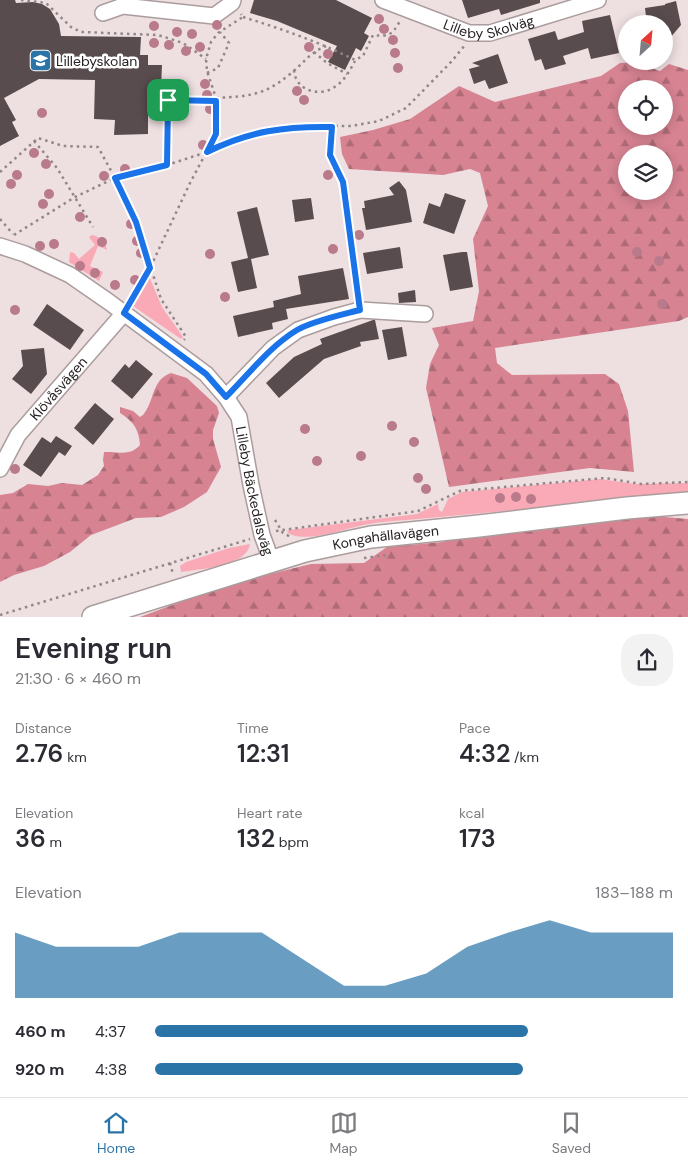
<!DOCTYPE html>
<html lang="en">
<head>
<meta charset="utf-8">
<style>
  :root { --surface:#fff; --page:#f2f2f3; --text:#2b2b33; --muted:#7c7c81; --line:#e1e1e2; --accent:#2a74a8 }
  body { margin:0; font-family:"DM Sans",sans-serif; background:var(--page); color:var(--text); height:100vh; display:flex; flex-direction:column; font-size:19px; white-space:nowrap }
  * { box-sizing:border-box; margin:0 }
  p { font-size:16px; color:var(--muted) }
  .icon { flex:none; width:28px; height:28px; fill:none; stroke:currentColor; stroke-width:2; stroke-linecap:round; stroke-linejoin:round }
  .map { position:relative; height:617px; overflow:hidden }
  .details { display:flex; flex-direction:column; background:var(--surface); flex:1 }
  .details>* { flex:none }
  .needle { width:32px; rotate:26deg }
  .controls { position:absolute; left:618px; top:15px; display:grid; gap:10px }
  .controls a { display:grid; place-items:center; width:55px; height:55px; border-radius:50%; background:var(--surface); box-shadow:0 2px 12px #0003; font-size:25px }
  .pin { position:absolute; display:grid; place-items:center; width:42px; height:42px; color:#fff; margin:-21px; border-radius:10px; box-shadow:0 2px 8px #0006 }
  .round { display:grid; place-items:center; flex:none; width:52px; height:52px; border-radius:20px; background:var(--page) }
  .headline { display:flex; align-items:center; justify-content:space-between; height:85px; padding:0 15px }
  h1 { font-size:28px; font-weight:600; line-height:38px }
  .stats { display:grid; grid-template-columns:repeat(3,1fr); gap:8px; height:85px; padding:5px 15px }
  .stats div { display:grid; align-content:center }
  .stats b { font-size:25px; font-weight:600 }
  .stats small { font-size:14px; font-weight:400 }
  .stats p { font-size:14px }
  .chart { height:140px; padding:10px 15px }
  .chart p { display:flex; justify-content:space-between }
  .chart svg { width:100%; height:90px; margin-top:5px; fill:var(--accent); opacity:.7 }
  ul { padding:0 15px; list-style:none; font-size:16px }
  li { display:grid; grid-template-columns:80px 60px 1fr; align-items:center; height:38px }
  li i { height:12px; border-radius:6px; background:var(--accent) }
  .tabs { display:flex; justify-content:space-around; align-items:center; height:70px; border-top:1px solid var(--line); background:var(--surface); font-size:14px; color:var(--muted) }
  .tabs a { display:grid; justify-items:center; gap:2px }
  .tabs .active { color:var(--accent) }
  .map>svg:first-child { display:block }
</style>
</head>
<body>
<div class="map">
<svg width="688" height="617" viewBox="0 0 688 617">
  <defs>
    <pattern id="forest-firs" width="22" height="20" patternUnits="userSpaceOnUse" patternTransform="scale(1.25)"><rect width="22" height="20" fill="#d78392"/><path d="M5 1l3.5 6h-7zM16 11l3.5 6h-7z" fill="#ae6b77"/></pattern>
  </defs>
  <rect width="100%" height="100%" fill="#eedfe1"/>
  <!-- grass -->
  <g fill="#faaab7">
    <path d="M 92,235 C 101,237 105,241 107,250 L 98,246 L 90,266 L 103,272 L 99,281 L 69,262 L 70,252 L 74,253 L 79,259 L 95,245 L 89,237 Z"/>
    <path d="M 149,276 L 162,307 L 183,337 L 181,339 L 133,306 Z"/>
    <path d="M 600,479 L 635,484 L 688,483 L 688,494 L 407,520 C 393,521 378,522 364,525 C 346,528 302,545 287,532 L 289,530 L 417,514 L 438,504 L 439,510 L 442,512 L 448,499 L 462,492 Z"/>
    <path d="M 250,544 C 247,567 199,569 181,572 L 180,566 L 186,562 L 229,548 Z"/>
  </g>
  <!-- forest -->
  <g fill="url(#forest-firs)" fill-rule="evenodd">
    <path d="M 636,62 L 660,71 L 669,64 L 688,70 L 688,317 L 679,321 L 495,348 L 497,363 L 512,375 L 605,374 L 619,384 L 628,411 L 634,472 L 590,468 L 449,487 L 426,388 L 430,364 L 439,345 L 432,328 L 473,321 L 479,291 L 473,239 L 488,206 L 480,173 L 470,169 L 443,175 L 349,169 L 342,154 L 340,137 L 373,130 L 410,119 L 459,86 L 495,102 L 601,76 L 620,63 ZM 626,89 L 664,89 L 664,126 L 626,126 ZM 626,154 L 664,154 L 664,191 L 626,191 Z"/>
    <path d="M 171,373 L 187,378 L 217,406 L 219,413 L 213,430 L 213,439 L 221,467 L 207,492 L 184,507 L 161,517 L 136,518 L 91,535 L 70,552 L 44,566 L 14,575 L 0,582 L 0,495 L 13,493 L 28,484 L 48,486 L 62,483 L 82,485 L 98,475 L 104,466 L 103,460 L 104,452 C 119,451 129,457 140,445 C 139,429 133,421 120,413 L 120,407 L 133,411 L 140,417 L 143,415 C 155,401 151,380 171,373 Z"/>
    <path d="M 641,515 L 688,519 L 688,617 L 140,617 L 228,584 L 311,564 L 364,563 L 387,547 L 443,542 L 486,527 Z"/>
  </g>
  <!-- building -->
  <g fill="#594c4e">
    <path d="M 0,0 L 15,0 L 16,3 L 33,2 L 42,4 L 50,9 L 59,24 L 61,36 L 141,37 L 140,55 L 148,55 L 148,65 L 162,65 L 160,111 L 148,110 L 148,134 L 114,135 L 115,120 L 94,119 L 95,80 L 39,79 L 4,98 L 16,120 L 12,122 L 19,136 L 0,146 Z"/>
    <path d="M 254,0 L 336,0 L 372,18 L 364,33 L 369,36 L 361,51 L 356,48 L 345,70 L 328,62 L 337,46 L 277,21 L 250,13 Z"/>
    <path d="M 462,0 L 540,0 L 540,3 L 501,15 L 499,9 L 468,18 Z"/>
    <path d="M 676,1 L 681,25 L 664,45 L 664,24 L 647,24 L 645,8 L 665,5 L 665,4 Z"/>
    <path d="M 610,15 L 619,53 L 591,59 L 588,48 L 563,56 L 566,64 L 545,70 L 541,59 L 535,61 L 528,39 L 555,31 L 558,40 L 584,32 L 582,21 Z"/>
    <path d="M 498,54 L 508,83 L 489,89 L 485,80 L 474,84 L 469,69 L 480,66 L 472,63 Z"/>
    <path d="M 399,181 L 406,190 L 412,222 L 366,230 L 362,208 L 365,208 L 364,201 L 394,195 L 389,188 Z"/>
    <path d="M 445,193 L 466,200 L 454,234 L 423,223 L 429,203 L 440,207 Z"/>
    <path d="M 311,198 L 314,219 L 295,222 L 292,200 Z"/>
    <path d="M 257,207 L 269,255 L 251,259 L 257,288 L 238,292 L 231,262 L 248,258 L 237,212 Z"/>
    <path d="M 400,247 L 403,268 L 367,274 L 363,253 Z"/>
    <path d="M 462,252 L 467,252 L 473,287 L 450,291 L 443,255 Z"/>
    <path d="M 343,268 L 349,299 L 286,309 L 288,319 L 272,323 L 273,329 L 238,337 L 233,316 L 274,307 L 273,301 L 301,294 L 298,276 Z"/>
    <path d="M 415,290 L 416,302 L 399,303 L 398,293 Z"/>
    <path d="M 47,304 L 84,330 L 70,350 L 33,325 Z"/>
    <path d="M 373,320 L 375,320 L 379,339 L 360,342 L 361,346 L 324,359 L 279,398 L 266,383 L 294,357 L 322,344 L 320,339 Z"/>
    <path d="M 402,327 L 407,356 L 388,360 L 382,330 Z"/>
    <path d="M 44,348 L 47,374 L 31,394 L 12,379 L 23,366 L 21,350 Z"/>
    <path d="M 136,360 L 153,374 L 132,399 L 111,381 L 125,364 L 129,368 Z"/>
    <path d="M 95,403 L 114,419 L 93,445 L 74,428 Z"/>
    <path d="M 56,436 L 72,446 L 65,456 L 59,452 L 41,477 L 23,465 L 42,437 L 51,443 Z"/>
  </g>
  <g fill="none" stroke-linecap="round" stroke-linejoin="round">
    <defs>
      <g id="street">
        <path id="s1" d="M 383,0 L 469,33 L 490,33 L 598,0"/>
        <path d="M 103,13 L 123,6 L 214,16 L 232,3 L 233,0"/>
        <path id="s2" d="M 0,246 L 25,254 L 70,275 L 109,302 L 206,374 L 226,397 L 239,417 L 251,485 L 262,535 L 272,562"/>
        <path d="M 226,397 L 273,348 L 298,330 L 334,317 L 360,310 L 425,314"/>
        <path id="s3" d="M 0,469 L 18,435 L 124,313"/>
      </g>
      <g id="secondary">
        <path id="s4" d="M 93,617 L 305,551 L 371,537 L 479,526 L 627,508 L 688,503"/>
      </g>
    </defs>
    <!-- street casing -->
    <use href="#street" stroke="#ab9d9e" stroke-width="18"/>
    <!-- secondary casing -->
    <use href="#secondary" stroke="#ab9d9e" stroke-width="24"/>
    <!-- path -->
    <g stroke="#918788" stroke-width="2.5" stroke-dasharray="2.5 4" stroke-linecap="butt">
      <path d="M 21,0 L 46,3 L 71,27 L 81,32 L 158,35 L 183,43 L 206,59"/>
      <path d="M 243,17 C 282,29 319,42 355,60 L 363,56 L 373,35 C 389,37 392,35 400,21"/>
      <path d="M 314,52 L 327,63 L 347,74"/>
      <path d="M 294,70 C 295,91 321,98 336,86 C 345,80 350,70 355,61"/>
      <path d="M 207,73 L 218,68 L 229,43 L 220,32"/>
      <path d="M 216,98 C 249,96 263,96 289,75 C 303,64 309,53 326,46"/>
      <path d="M 332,127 L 331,155 L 343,182 L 358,297"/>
      <path d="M 34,141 L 57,168 L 93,227"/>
      <path d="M 167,165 L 168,100 L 216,101"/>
      <path d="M 0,172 L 38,138 L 63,146 L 98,147 L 115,178 L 136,223 L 161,299 L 186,337 L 184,340"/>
      <path d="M 0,219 L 13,234"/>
      <path d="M 14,235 L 75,197 L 115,178 L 167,165 L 207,152 L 229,141 L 258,132 L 298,126 L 351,126 L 379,121 L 406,108 L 452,61 L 465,45"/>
      <path d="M 132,301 L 150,268 L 190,183 L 216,134 L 216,98 L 207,71 L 206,59 L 211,42 L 218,33 L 243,17 L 241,14"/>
      <path d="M 275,520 L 283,533 L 291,537"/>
      <path d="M 276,531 L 418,511 L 460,491 L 605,478 L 641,484 L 688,482"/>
      <path d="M 364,558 L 387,555 L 386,553"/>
      <path d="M 170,563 L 173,574"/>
      <path d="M 0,615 L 250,539"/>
    </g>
    <!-- street -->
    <use href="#street" stroke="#fff" stroke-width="15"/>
    <!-- secondary -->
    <use href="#secondary" stroke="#fff" stroke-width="21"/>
  </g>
  <!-- trees -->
  <g fill="#b97b8b">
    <circle cx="379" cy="19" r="5"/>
    <circle cx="217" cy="25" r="5"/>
    <circle cx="154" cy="26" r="5"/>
    <circle cx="384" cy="29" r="5"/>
    <circle cx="177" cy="32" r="5"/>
    <circle cx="192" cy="34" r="5"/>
    <circle cx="393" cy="40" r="5"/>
    <circle cx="154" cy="43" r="5"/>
    <circle cx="169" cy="45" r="5"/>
    <circle cx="200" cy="47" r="5"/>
    <circle cx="309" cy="47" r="5"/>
    <circle cx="186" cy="51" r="5"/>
    <circle cx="395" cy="53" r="5"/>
    <circle cx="328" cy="54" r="5"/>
    <circle cx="398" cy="68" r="5"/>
    <circle cx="205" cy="84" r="5"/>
    <circle cx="297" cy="91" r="5"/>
    <circle cx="207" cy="95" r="5"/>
    <circle cx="304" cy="100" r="5"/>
    <circle cx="210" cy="109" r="5"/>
    <circle cx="42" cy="113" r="5"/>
    <circle cx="203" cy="145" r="5"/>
    <circle cx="34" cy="153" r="5"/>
    <circle cx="46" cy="164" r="5"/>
    <circle cx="125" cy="169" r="5"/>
    <circle cx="17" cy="175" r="5"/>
    <circle cx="328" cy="175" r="5"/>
    <circle cx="104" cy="176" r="5"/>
    <circle cx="11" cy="184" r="5"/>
    <circle cx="49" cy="194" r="5"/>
    <circle cx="43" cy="204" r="5"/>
    <circle cx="80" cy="217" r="5"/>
    <circle cx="131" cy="224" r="5"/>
    <circle cx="359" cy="235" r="5"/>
    <circle cx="137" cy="241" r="5"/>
    <circle cx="102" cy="242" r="5"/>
    <circle cx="54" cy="244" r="5"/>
    <circle cx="40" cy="246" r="5"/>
    <circle cx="333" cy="249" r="5"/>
    <circle cx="637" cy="252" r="5"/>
    <circle cx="141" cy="253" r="5"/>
    <circle cx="210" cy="254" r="5"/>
    <circle cx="659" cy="261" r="5"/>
    <circle cx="80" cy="266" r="5"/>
    <circle cx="95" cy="273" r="5"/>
    <circle cx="135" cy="280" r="5"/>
    <circle cx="115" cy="285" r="5"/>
    <circle cx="225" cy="297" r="5"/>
    <circle cx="662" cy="304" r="5"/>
    <circle cx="15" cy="310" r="5"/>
    <circle cx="392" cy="426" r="5"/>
    <circle cx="305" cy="429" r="5"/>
    <circle cx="414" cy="442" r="5"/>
    <circle cx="361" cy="456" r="5"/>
    <circle cx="317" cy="461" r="5"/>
    <circle cx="15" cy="469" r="5"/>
    <circle cx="418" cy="478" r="5"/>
    <circle cx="426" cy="489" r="5"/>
    <circle cx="516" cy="497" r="5"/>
    <circle cx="500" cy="498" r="5"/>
    <circle cx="531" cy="499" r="5"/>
  </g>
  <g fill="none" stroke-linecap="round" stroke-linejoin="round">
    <defs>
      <path id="route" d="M 168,100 L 216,101 L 216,134 L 207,152 C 249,131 286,126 332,127 L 330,155 L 343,182 L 360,310 C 341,315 313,321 297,330 C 269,347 249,374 226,397 L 206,374 L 124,313 L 150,268 L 136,222 L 115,178 L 167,165 Z"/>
    </defs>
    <!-- route casing -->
    <use href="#route" stroke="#fff" stroke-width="10"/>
    <!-- route -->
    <use href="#route" stroke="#1a73e8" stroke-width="6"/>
  </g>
  <!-- icons -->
  <defs>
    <symbol id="school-square" viewBox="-11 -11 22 22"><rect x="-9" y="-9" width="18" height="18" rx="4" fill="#2a74a8" stroke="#fff"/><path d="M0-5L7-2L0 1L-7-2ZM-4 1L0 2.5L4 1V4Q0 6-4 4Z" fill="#fff"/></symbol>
  </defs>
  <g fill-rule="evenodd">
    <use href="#school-square" x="28" y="48" width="25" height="25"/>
  </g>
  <g text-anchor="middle" stroke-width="5" stroke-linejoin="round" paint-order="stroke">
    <!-- street labels -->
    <g font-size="14" fill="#282223" stroke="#fff">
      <text dy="5" stroke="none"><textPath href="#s1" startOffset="112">Lilleby Skolväg</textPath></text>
      <text dy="5" stroke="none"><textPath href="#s3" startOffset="100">Klövåsvägen</textPath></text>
      <text dy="5" stroke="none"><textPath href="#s2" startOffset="374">Lilleby Bäckedalsväg</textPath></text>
      <text dy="5" stroke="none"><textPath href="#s4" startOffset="304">Kongahällavägen</textPath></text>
    </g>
    <!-- poi labels -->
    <g font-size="14" fill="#282223" stroke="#fff" text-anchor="start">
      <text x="56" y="66">Lillebyskolan</text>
    </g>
  </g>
</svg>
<div class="controls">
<a><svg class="needle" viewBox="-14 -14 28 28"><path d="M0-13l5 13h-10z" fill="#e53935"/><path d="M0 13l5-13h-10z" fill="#7c7c81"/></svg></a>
<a><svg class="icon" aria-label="locate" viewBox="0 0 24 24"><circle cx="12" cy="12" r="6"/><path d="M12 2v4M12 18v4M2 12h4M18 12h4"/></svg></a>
<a><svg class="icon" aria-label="layers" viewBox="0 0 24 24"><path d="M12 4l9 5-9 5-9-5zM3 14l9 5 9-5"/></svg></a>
</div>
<div class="pin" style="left:168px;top:100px;background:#1e9e55"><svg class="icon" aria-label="arrive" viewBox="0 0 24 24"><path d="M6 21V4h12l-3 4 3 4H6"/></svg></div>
</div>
<section class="details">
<div class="headline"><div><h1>Evening run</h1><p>21:30 · 6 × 460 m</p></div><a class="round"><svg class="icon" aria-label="share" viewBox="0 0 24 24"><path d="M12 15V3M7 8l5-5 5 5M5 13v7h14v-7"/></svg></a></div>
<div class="stats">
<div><p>Distance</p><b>2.76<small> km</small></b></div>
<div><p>Time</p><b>12:31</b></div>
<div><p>Pace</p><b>4:32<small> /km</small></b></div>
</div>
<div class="stats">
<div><p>Elevation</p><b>36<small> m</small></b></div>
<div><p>Heart rate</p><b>132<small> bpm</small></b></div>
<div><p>kcal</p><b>173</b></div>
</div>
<div class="chart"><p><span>Elevation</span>183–188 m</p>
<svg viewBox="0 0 160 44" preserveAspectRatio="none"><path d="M0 44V12L10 19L20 19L30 19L40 12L50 12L60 12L70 25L80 38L90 38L100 32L110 19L120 12L130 6L140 12L150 12L160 12V44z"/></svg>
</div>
<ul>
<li><b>460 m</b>4:37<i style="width:72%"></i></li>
<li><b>920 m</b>4:38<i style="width:71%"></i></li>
</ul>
</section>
<nav class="tabs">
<a class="active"><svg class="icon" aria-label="home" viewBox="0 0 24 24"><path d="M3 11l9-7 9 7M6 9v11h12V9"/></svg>Home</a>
<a><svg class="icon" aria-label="map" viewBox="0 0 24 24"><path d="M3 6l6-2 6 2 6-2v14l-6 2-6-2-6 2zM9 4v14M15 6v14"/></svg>Map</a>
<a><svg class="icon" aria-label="saved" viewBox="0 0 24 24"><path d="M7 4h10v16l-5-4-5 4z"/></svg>Saved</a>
</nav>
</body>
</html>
